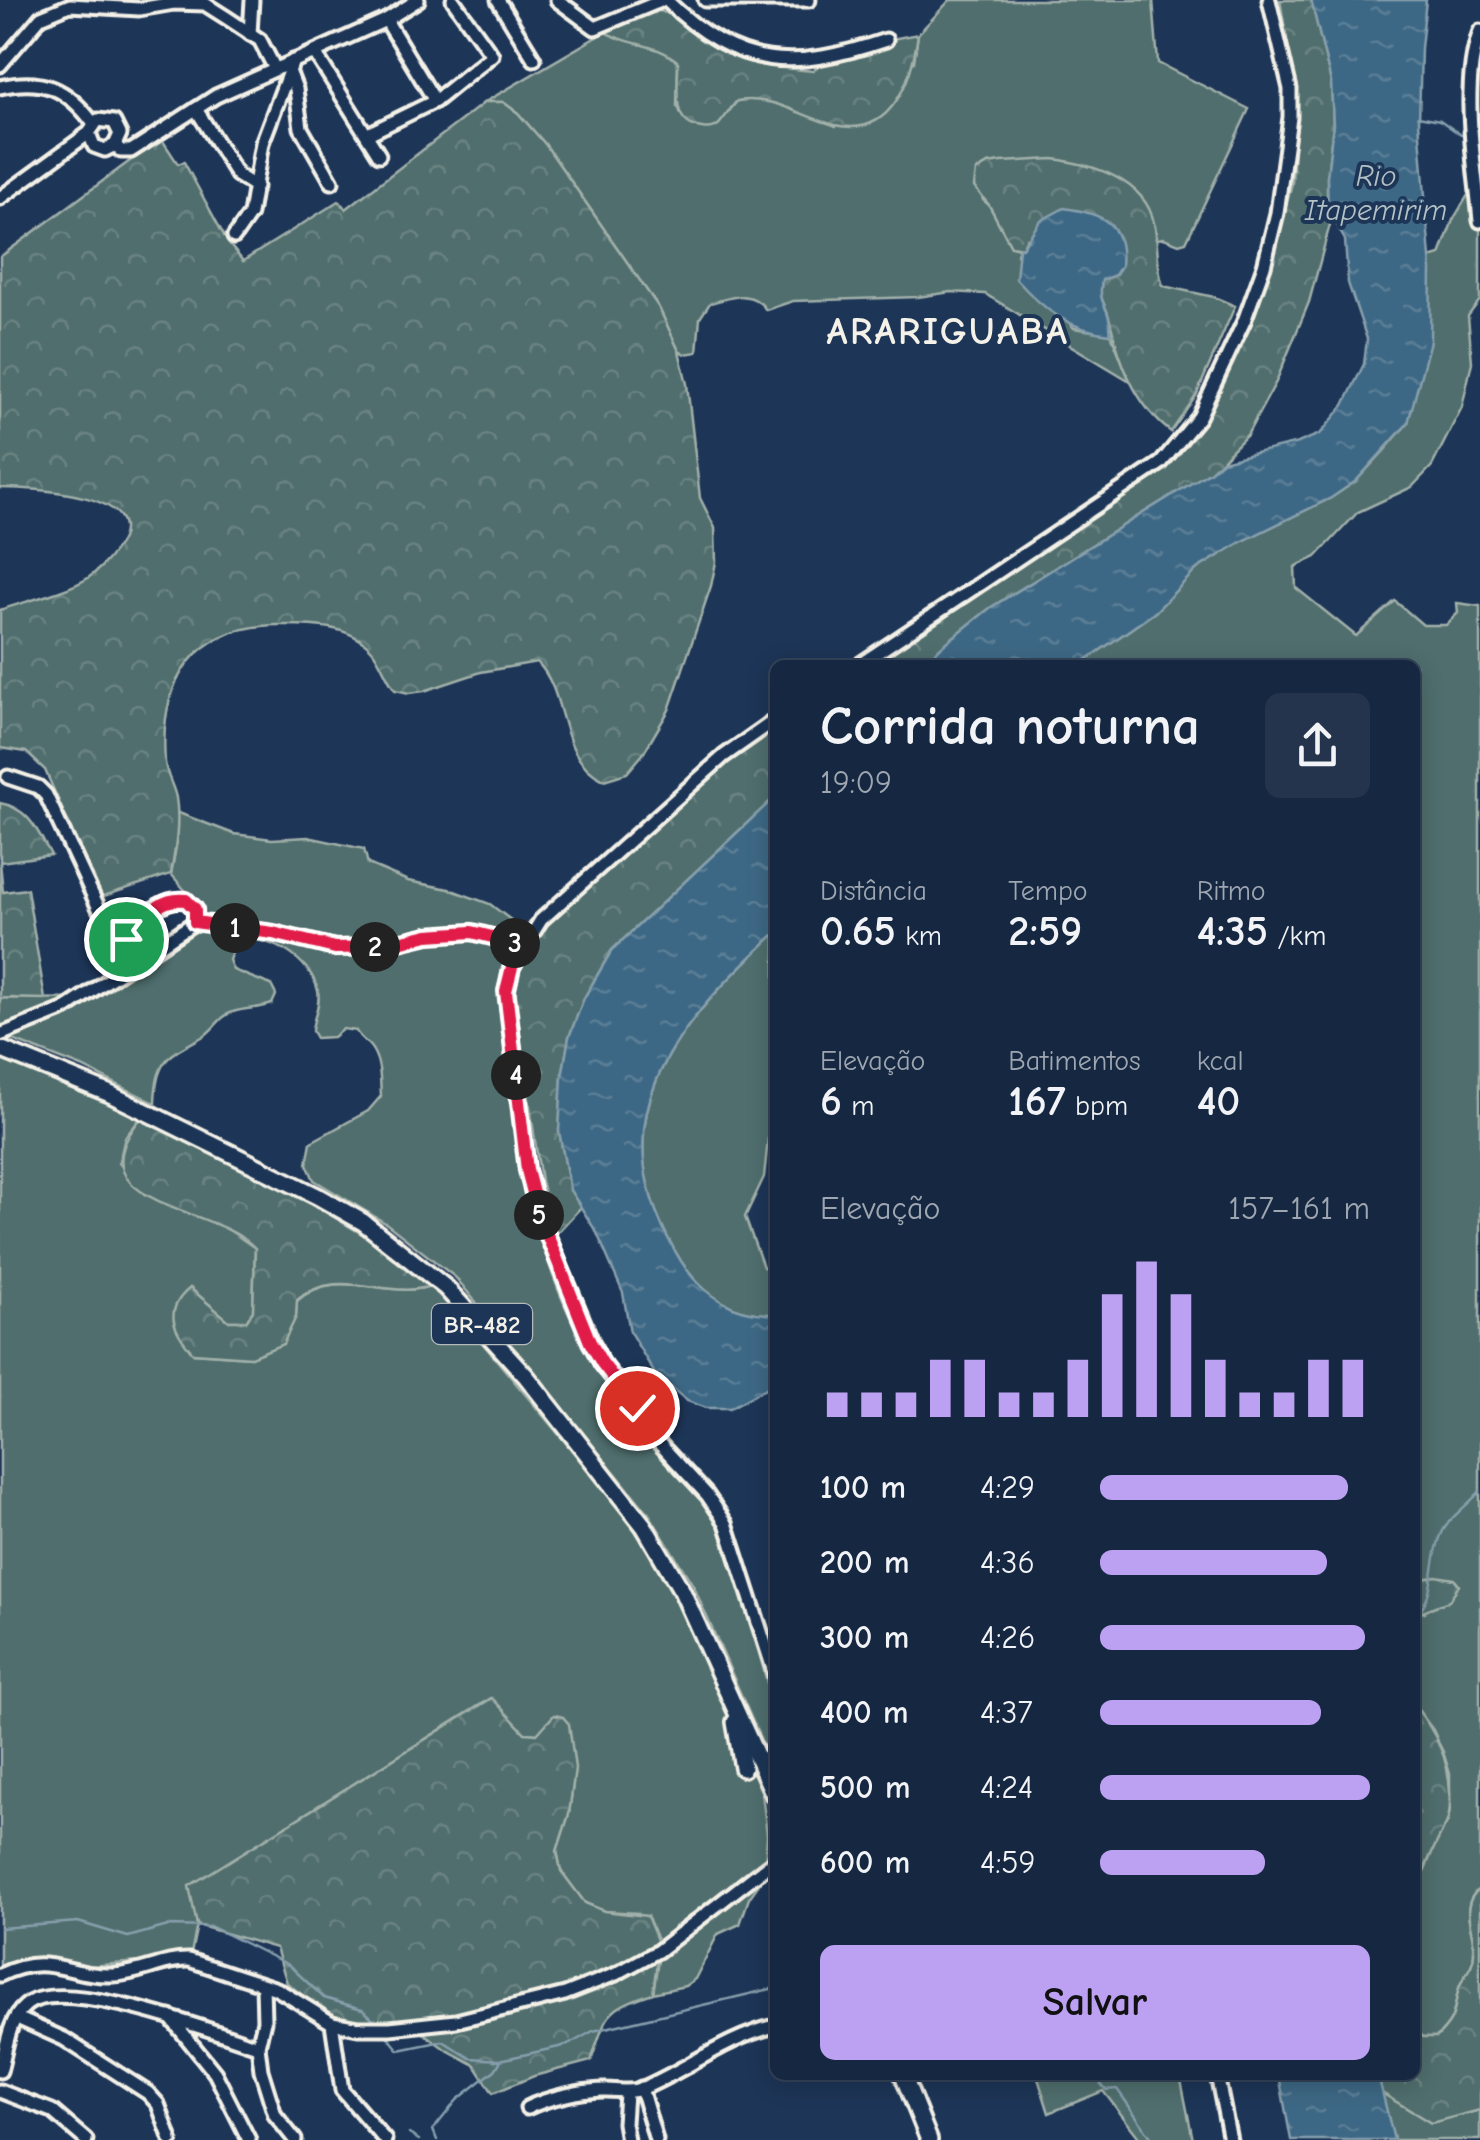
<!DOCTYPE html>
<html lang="pt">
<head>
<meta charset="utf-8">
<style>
  :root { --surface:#162841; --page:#23344c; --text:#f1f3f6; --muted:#9ea6b1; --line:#35445a; --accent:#bca0f2 }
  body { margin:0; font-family:"Comic Neue",sans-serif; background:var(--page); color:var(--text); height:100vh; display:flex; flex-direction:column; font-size:38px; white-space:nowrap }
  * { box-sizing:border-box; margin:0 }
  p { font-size:32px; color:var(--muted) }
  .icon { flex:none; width:55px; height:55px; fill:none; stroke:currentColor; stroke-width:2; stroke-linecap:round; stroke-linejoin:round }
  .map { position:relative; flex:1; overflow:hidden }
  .drawer { position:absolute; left:770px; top:660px; width:650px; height:1420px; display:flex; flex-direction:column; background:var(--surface); border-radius:15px; box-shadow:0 5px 25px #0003,0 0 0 2px var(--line) }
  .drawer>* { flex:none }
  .pin { position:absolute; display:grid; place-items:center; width:85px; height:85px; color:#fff; margin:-42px; border:5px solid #fff; border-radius:50%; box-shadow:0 2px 10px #0007 }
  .km { position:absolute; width:50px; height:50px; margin:-25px; border-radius:50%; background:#222; color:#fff; font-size:28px; line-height:50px; text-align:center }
  .round { display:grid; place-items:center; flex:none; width:105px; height:105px; border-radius:15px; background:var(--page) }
  .head { display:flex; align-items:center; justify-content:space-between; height:170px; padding:0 50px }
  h1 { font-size:55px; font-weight:600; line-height:75px }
  .metrics { display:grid; grid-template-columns:repeat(3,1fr); gap:15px; height:170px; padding:10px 50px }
  .metrics div { display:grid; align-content:center }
  .metrics b { font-size:42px; font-weight:600 }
  .metrics small { font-size:28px; font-weight:400 }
  .metrics p { font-size:28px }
  .chart { height:280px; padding:20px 50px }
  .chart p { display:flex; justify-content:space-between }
  .chart svg { width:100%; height:180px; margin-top:10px; stroke:var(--accent); stroke-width:6 }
  .primary-button { display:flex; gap:20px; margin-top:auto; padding:20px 50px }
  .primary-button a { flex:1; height:115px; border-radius:15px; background:var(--accent); color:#111; font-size:40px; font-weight:600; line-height:115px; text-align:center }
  ul { padding:0 50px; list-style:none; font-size:32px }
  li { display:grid; grid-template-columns:160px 120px 1fr; align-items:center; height:75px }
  li i { height:25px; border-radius:12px; background:var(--accent) }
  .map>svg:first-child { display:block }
</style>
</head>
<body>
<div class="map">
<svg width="1480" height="2140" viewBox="0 0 1480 2140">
  <defs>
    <pattern id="forest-crowns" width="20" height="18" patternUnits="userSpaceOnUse" patternTransform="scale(2.5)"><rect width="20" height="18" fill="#506e6d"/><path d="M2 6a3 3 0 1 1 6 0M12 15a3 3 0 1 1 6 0" fill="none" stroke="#6a8382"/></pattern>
    <pattern id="water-ripples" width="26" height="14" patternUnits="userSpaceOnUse" patternTransform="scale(2.5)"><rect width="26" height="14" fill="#3e6885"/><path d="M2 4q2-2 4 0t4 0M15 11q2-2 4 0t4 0" fill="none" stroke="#5a7e96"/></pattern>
  </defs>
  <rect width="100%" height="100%" fill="#1d3557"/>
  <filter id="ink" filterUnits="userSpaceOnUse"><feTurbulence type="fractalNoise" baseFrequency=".01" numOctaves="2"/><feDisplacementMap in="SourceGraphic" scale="20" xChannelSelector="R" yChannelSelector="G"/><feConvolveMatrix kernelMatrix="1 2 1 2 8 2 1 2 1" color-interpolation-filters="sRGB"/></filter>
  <g filter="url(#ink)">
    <!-- grass -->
    <g fill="#506e6d" stroke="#a2b0aa" stroke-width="2.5">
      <path d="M 950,0 L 1153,0 L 1158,63 L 1249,109 L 1186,242 L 1179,244 L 1164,238 L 1157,239 L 1155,226 L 1002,162 L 988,164 L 976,171 L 983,200 L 989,205 L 1011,246 L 1019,248 L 1017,254 L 1074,328 L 1111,334 L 1130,381 L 985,294 L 951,292 L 918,297 L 793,301 L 766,310 C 752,288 731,298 710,303 L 700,318 L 697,352 L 685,354 L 679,351 L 659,308 L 545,144 L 518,113 L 503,102 L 485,102 L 605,32 C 631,46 656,42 678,62 L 677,107 L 717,127 L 737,101 L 757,98 L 779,103 L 836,126 L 914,62 L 918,34 Z"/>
      <path d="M 1480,168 L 1480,300 L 1468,316 L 1472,362 L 1462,407 L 1432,466 L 1412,487 L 1358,512 L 1316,557 L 1295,567 L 1296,588 L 1356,636 L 1395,601 L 1423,625 L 1446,625 L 1458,613 L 1457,603 L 1480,606 L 1480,1888 C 1457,1907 1475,1928 1474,1953 C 1474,1968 1463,1975 1459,1988 C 1452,2012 1458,2016 1437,2037 L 1423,2037 L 1415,2029 L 1415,1897 L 1438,1836 L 1448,1821 L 1450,1807 L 1450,1774 L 1443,1752 L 1433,1730 L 1415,1706 L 1415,1614 L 1425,1612 L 1420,1582 L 1415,1581 L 1415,665 L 1079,665 L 1155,612 L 1197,569 L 1239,543 L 1331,498 L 1356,481 L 1384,451 L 1408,423 L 1430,258 L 1440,255 L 1453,220 L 1477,180 Z"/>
      <path d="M 176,812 L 234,834 L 272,839 L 308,837 L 364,849 L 368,864 L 408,881 L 449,889 L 490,904 L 520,927 C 487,973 503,1014 510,1066 C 525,1172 538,1282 602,1371 C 639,1423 683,1470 720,1522 L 730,1546 L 775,1712 L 775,1772 L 693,1585 L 649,1514 L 456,1278 L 387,1224 L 314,1180 L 307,1164 L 311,1142 L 368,1111 L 381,1096 C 380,1081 381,1065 373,1051 C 369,1043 361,1040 356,1031 L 343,1029 L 333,1037 L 316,1038 L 312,1031 C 313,1017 321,1005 318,991 C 312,960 265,930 235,943 L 229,960 L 233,970 L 271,985 L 276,995 L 272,1004 C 259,1009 246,1008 233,1012 C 219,1016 214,1031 202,1037 C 168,1056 156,1059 155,1103 L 82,1067 L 0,1035 L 0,998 L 88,999 L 133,958 L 202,910 L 171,874 L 176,847 Z"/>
      <path d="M 775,934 L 775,1123 L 768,1139 L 764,1177 L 745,1217 L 763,1267 L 775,1268 L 775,1314 C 735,1316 702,1295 681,1261 C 594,1121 671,1030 775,934 Z"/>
      <path d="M 0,1056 L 100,1097 L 141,1118 L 125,1137 L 119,1163 L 144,1194 L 222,1225 L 255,1248 L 253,1311 L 246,1321 L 229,1321 L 191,1289 L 193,1353 L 251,1357 L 296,1317 L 297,1301 C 339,1264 388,1302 434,1285 L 621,1509 L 675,1593 L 762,1793 L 767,1835 L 764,1877 L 749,1898 L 740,1924 L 718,1934 L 695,1979 L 685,1986 L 653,1993 L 658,1960 L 638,1913 L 604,1911 L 585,1903 L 561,1871 L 557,1851 L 569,1814 L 575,1768 L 537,1734 L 525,1733 L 491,1698 L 190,1886 L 197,1925 L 190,1958 L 0,1973 Z"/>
      <path d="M 1037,2075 L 1180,2075 L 1193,2140 L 1141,2140 L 1103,2091 L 1049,2113 Z"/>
      <path d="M 1382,2093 L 1431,2123 L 1480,2110 L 1480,2140 L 1394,2140 Z"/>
    </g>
    <!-- forest -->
    <g fill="url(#forest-crowns)" stroke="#a2b0aa" stroke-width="2.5">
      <path d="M 1280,0 L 1311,0 L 1331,82 L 1333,124 L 1327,177 L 1327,201 L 1332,217 L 1309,302 L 1276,382 L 1247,435 L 1211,471 L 990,608 L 941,647 L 923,665 L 859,665 L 1143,479 L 1214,390 L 1274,254 L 1292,183 L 1297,99 Z"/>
      <path d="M 651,9 C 685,15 705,40 735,54 C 760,67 785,68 813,71 L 833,50 L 918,34 C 912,78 893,139 835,125 C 800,117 775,95 737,101 C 730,108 724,120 717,126 C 713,129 706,129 702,128 C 669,124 679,88 678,62 C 657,43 630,46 605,32 L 635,14 Z"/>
      <path d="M 485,102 L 503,102 L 518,113 L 545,144 L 659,308 L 679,351 L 687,384 L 700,498 L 715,528 L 716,562 L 711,586 L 669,710 L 643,754 L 627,773 L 604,780 C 556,758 569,694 537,662 L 481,672 L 424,691 L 409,693 L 395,690 C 386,678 381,661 372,650 C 349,624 309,625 279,625 C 193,626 159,681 165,762 C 166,775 174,786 176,798 C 180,822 175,851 171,874 L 101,897 L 45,770 L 26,752 L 0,748 L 0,610 C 23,602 69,591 88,578 C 98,571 108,560 115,550 C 159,493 31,488 0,488 L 0,257 L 153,144 L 163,141 L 178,164 L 184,162 L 228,243 L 243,261 L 339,201 L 346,209 Z"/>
      <path d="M 1053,159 C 1091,164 1145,179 1154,223 C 1159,245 1156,266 1163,286 L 1214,297 L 1235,306 L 1196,396 L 1171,432 C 1134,404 1119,360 1109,317 C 1105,301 1098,302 1102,280 L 1115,275 L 1121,266 L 1119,239 L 1027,238 L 1022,248 L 1011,246 L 989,205 L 974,187 L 976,171 L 988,164 L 1002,162 Z"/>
      <path d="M 775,722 L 775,797 L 612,950 L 584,998 L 569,1037 L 562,1077 L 559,1131 L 570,1190 L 581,1207 L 555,1235 L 541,1181 L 513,991 L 513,974 L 530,937 L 725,763 Z"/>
      <path d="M 0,803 C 29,808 38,832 51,855 L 0,862 L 3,892 L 27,889 L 45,999 L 0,998 Z"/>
      <path d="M 141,1118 C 242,1169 346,1214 434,1285 C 388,1302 339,1264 297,1300 L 296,1317 L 283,1344 L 251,1357 L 193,1353 C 174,1331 162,1311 190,1288 L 229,1321 L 246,1321 L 253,1311 L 255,1248 C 213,1204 69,1206 141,1118 Z"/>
      <path d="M 1436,1576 L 1454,1579 L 1459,1585 L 1449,1601 L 1415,1614 L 1415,1581 Z"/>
      <path d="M 492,1698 L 525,1733 L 537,1734 L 554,1715 L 563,1717 L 569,1724 L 575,1768 L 569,1814 L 557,1851 L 561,1871 L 585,1903 L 604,1911 L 647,1916 L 659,1945 L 653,1993 C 604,2009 607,2015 591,2061 L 534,2076 L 493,2093 L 475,2065 L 445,2049 L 411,2024 L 332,2018 L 287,1983 L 276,1948 L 197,1925 L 189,1886 Z"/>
      <path d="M 1415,1706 C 1436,1733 1449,1758 1450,1793 C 1450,1803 1451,1815 1446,1824 C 1434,1848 1422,1871 1415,1897 Z"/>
      <path d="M 1480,1888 L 1480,2110 L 1431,2123 L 1382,2093 L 1378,2075 L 1415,2075 L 1415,2029 L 1423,2037 L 1437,2037 C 1458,2016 1452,2013 1459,1988 C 1463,1975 1474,1968 1474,1953 C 1475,1928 1457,1907 1480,1888 Z"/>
    </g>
    <!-- water -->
    <g fill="url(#water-ripples)" stroke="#879fad" stroke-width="2.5">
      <path d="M 1311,0 L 1426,0 L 1421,48 L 1419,122 L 1431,270 L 1430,341 L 1408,423 L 1356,481 L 1331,498 L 1239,543 L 1197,569 L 1155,612 L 1079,665 L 923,665 L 941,647 L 990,608 L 1211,471 L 1222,461 L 1298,443 L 1320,434 L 1344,405 L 1364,364 L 1367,339 L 1348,283 L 1345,240 L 1328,210 L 1327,177 L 1333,124 L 1331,82 Z"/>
      <path d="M 1064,208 C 1102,213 1125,223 1121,266 L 1115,275 L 1102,280 C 1098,303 1105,301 1109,318 C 1110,323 1110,329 1111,334 C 1070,331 1043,309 1016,279 L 1019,248 L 1022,248 L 1040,221 Z"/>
      <path d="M 775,797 L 775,934 C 671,1030 594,1121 681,1261 C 702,1295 735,1316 775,1314 L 775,1383 L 730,1408 L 706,1408 L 687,1401 L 655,1374 L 630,1332 L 623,1293 L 597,1233 L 570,1190 L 559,1131 L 562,1077 L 569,1037 L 584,998 L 612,950 Z"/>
      <path d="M 1279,2075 L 1378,2075 L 1394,2140 L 1291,2140 Z"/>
    </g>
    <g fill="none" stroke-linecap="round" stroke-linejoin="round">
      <!-- stream -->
      <g stroke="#879fad" stroke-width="2.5">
        <path d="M 1418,116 L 1440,120 L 1461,135"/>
        <path d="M 1415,1616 C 1437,1596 1429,1560 1442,1533 C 1449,1517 1469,1505 1480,1491"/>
        <path d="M 0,1928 L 78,1922 L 128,1937 L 168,1926 L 212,1927 L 289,1965 L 324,1998 L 362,2009 L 379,2024"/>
        <path d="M 383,2031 L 399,2050 L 443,2041 L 470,2058 L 500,2060 L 568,2045 L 593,2031 L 775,1988"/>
        <path d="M 1093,2075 L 1106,2090 L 1117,2089 L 1153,2140"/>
        <path d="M 409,2134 L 419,2140"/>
        <path d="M 437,2140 L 433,2130 L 457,2100 L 495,2070 L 500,2062"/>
      </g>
      <defs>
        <g id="minor">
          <path d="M 498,0 L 534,59"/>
          <path d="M 557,0 L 595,28 L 663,0"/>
          <path d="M 666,0 C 739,71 794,71 886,40"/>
          <path d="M 705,0 L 809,0"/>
          <path d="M 386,20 L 435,101"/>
          <path d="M 1480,31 C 1460,86 1475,163 1480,221"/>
          <path d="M 250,34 L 252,0"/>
          <path d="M 315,53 L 379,155"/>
          <path d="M 0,65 L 41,17 L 70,5 L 139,9 L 174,3 L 205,4 L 227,18 L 260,40 L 275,69"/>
          <path d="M 289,71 L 296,89 L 301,128 L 332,182"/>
          <path d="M 0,87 C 43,77 68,89 93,123"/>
          <path d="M 196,109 L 237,175 L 256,187"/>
          <path d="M 368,134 L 435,101 L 492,55 L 453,0"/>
          <path d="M 115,145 L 121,151 L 131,151 L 216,96 L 386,20 L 418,0"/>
          <path d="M 0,198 L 89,133 L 98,120 L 114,122 L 120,134 L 115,145 L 105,150 L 94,146 L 89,133"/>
          <path d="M 234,237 L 250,214 L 262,143 L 293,61"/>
          <path d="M 859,665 L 1161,463 L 1199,417 L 1244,321 L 1264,266 L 1277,213 L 1290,117 L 1290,89 L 1269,0"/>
          <path d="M 775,720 L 724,756 L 541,920 L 512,967 L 507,991 L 527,1170 L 538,1212 L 601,1363 L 637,1408 L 658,1442 L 707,1495 L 726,1523 L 775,1675"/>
          <path d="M 195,922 L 273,933 L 335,948 L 378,947 L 428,935 L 473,932 L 524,945"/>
          <path d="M 0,1035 L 65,1009 L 195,922 L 195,909 L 186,900 C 156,898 146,920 127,939 L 121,939 L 109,928 L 102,915 L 46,795 L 38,787 L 8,777"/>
          <path d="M 0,1975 C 50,1951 67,1977 114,1975 C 140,1974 164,1959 189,1960 L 277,1989 L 332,2023 L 358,2028 L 390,2028 L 456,2021 L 565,1994 L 616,1974 L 658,1951 L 775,1860"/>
          <path d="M 263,1985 L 264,2021 L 258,2046 L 261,2070 L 275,2115 L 295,2140"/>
          <path d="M 170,2017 L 215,2073 L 249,2140"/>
          <path d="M 17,2018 L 64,2039 L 148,2093 L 158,2104 L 171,2140"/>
          <path d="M 332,2023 L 342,2090 L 385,2140"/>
          <path d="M 0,2071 C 6,2051 8,2020 25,2006 C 60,1974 214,2032 258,2046"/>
          <path d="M 1217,2075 L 1230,2140"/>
          <path d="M 641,2088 L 656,2140"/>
          <path d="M 0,2091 L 52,2111 L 86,2140"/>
          <path d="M 626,2093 L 624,2123 L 627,2140"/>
          <path d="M 527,2108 C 547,2098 579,2091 602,2090 C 617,2089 627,2094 641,2089 C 687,2070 725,2038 775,2026"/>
        </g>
        <g id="highway">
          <path d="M 0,1049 L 108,1093 L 317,1196 L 363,1222 L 446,1288 L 526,1376 L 644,1526 L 682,1591 L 775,1797"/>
          <path d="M 735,1722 L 743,1768"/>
          <path d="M 903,2075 L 929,2140"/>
        </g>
      </defs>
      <!-- minor casing -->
      <use href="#minor" stroke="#f4f1e8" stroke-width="19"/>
      <!-- highway casing -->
      <use href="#highway" stroke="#f4f1e8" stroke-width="22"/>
      <!-- minor -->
      <use href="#minor" stroke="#1d3557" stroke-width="11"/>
      <!-- highway -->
      <use href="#highway" stroke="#1d3557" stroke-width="15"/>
    </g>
  </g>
  <g fill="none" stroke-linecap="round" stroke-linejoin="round" filter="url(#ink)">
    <defs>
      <path id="route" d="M 126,939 C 146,920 156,897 186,900 L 195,909 L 195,922 L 273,933 L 335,948 L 378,947 L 428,935 L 472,932 L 524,945 L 512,967 L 506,991 L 527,1170 L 538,1212 L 590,1342 L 602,1363 L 637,1408"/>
    </defs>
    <!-- route casing -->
    <use href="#route" stroke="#fff" stroke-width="20"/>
    <!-- route -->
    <use href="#route" stroke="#e11d48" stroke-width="12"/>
  </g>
  <g text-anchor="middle" stroke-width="8" stroke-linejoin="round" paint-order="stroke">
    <!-- shield labels -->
    <rect fill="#1d3557" stroke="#b4b9bc" stroke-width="2.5" x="432" y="1304" width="100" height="40" rx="8"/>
    <g font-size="25" font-weight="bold" fill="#f4f1e8">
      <text x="482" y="1333">BR-482</text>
    </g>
    <!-- water labels -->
    <g font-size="30" font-style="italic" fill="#b4c1c5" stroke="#1d3557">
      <text x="1376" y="186">Rio<tspan x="1376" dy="34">Itapemirim</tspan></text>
    </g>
    <!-- district labels -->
    <g font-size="38" font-weight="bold" letter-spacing="2.5" fill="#f4f1e8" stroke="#1d3557">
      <text x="948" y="344">ARARIGUABA</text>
    </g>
  </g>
</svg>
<div class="pin" style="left:126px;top:939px;background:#1e9e55"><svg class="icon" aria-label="arrive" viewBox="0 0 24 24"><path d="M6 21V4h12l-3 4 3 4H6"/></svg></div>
<div class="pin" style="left:637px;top:1408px;background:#d93025"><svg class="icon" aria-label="check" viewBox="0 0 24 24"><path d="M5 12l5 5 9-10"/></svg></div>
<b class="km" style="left:235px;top:928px">1</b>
<b class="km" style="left:375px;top:947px">2</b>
<b class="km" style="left:515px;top:943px">3</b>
<b class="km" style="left:516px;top:1075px">4</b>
<b class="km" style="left:539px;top:1215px">5</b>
<section class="drawer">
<div class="head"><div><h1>Corrida noturna</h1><p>19:09</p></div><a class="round"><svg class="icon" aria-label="share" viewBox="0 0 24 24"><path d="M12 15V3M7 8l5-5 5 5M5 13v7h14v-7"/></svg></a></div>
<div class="metrics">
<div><p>Distância</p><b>0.65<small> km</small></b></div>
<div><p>Tempo</p><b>2:59</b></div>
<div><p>Ritmo</p><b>4:35<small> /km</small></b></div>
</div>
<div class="metrics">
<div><p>Elevação</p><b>6<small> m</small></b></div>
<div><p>Batimentos</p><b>167<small> bpm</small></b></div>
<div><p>kcal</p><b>40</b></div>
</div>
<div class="chart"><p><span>Elevação</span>157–161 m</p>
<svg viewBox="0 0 160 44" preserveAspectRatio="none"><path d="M5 44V38M15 44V38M25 44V38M35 44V30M45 44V30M55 44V38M65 44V38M75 44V30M85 44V14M95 44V6M105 44V14M115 44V30M125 44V38M135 44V38M145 44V30M155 44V30"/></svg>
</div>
<ul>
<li><b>100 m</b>4:29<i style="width:92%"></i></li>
<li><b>200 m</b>4:36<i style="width:84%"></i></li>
<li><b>300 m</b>4:26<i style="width:98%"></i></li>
<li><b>400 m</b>4:37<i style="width:82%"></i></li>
<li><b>500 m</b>4:24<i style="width:100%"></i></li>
<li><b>600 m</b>4:59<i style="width:61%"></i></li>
</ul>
<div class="primary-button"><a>Salvar</a></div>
</section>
</div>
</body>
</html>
